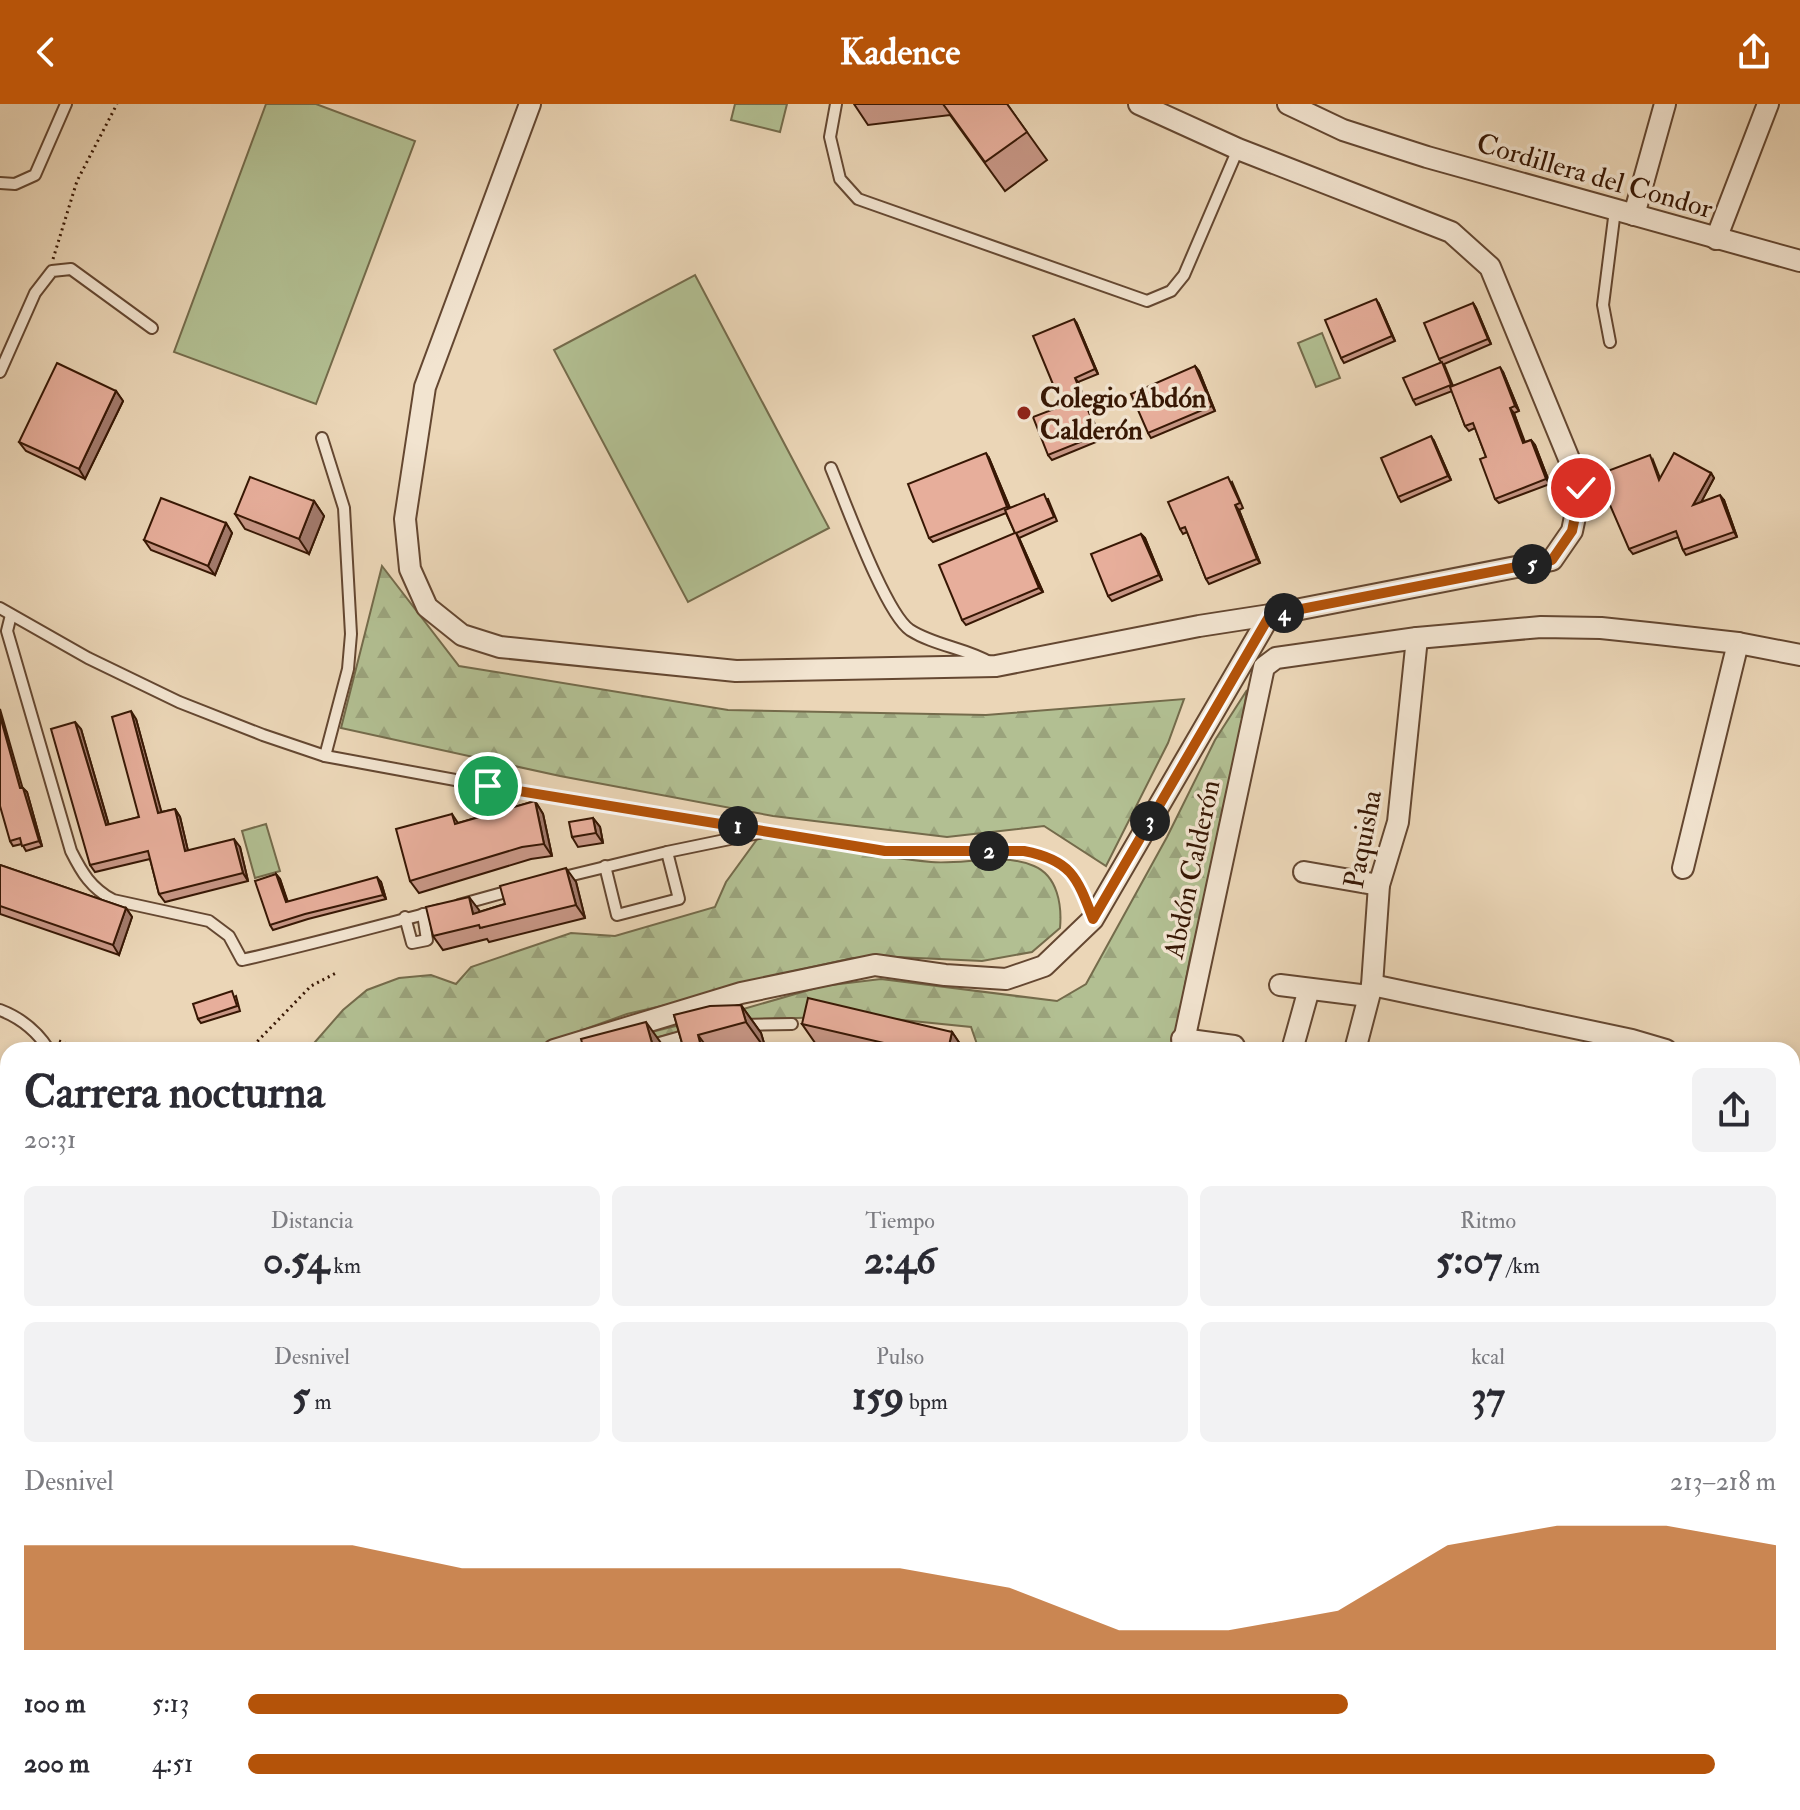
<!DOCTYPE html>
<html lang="es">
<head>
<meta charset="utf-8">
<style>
  :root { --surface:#fff; --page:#f2f2f3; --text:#2b2b33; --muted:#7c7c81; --accent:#b45309 }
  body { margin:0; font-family:"IM FELL Double Pica",serif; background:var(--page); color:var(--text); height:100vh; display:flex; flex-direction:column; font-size:30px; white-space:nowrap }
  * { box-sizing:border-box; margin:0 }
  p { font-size:26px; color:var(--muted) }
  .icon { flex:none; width:44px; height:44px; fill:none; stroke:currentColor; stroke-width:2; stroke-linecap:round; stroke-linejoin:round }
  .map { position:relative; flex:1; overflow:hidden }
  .details { position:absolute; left:0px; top:938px; width:1800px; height:768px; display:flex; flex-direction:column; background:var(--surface); border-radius:24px 24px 0 0; box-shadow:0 4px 12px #0003 }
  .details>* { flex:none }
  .pin { position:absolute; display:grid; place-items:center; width:68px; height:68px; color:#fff; margin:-34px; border:4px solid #fff; border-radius:50%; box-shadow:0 2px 8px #0007 }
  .km { position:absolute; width:40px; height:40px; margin:-20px; border-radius:50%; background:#222; color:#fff; font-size:22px; line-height:40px; text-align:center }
  .round { display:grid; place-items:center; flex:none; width:84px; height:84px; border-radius:12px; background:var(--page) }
  .head { display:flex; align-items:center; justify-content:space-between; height:136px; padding:0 24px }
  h1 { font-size:44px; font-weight:700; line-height:60px }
  .metrics { display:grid; grid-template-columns:repeat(3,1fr); gap:12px; height:136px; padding:8px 24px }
  .metrics div { display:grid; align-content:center; border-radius:12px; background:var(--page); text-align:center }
  .metrics b { font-size:40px; font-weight:700 }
  .metrics small { font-size:22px; font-weight:400 }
  .metrics p { font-size:22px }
  .chart { height:224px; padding:16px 24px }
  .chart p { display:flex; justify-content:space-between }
  .chart svg { width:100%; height:144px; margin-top:8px; fill:var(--accent); opacity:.7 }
  ul { padding:0 24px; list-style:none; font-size:26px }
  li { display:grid; grid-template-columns:128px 96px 1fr; align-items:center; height:60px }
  li i { height:20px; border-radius:10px; background:var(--accent) }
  header { display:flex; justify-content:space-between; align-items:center; height:104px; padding:0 24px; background:var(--accent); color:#fff; font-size:36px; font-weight:700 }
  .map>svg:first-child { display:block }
</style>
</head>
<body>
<header><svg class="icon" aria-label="back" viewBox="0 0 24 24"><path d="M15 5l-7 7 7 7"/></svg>Kadence<svg class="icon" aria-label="share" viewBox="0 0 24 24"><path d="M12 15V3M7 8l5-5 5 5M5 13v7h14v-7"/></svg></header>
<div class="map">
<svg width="1800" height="1706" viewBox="0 0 1800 1706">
  <defs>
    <pattern id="forest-firs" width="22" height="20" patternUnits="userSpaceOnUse" patternTransform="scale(2)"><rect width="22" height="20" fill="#b2bf92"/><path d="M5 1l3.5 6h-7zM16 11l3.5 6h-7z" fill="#9aa37c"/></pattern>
  </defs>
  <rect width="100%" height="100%" fill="#ebd6b7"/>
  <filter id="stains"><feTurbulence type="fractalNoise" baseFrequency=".0025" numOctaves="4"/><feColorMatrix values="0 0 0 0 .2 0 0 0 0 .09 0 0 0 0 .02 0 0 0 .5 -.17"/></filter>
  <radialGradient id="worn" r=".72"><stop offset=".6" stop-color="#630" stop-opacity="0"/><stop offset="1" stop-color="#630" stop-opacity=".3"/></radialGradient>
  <!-- forest -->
  <g fill="url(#forest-firs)" stroke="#746b4b" stroke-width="2">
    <path d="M 382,462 L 459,562 L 728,606 L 986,611 L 1184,595 L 1168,639 L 1106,762 L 1044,722 L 947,733 L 773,712 L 560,672 L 341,624 Z"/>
    <path d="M 1247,586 L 1225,721 L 1190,854 L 1173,946 L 979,946 L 971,923 L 863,912 L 731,916 L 633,939 L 578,946 L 733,908 L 823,882 L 881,875 L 1057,897 L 1086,880 L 1167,733 L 1215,636 Z"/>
    <path d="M 767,733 C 822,742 876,753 931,758 C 964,761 1002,748 1034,762 C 1058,772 1062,802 1060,824 L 1032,848 L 982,857 L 896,853 L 853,854 L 790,868 L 739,884 L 627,910 L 527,946 L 308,946 L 343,906 L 367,886 L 399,874 L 431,871 L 456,880 L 471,863 L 571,829 L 615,832 L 715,803 L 726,778 L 758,734 Z"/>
    <path d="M 0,1092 L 8,1095 L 8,1255 L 0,1261 Z"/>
  </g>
  <!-- garden -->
  <g fill="#b2bf92" stroke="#746b4b" stroke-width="2">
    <path d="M 266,0 L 316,0 L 415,37 L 316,300 L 174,248 Z"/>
    <path d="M 735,0 L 787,0 L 780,28 L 731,16 Z"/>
    <path d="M 695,171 L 829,424 L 688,498 L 554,246 Z"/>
    <path d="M 1322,229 L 1340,274 L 1316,283 L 1298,239 Z"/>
    <path d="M 266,720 L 280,767 L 255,774 L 242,727 Z"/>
    <path d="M 8,1284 L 8,1387 L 2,1391 L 0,1290 Z"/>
  </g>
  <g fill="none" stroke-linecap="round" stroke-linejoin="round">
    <defs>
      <g id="lane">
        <path d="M 836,0 L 830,33 L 840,75 L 858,95 L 1147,197 L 1171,187 L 1184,171 L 1238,45"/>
        <path d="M 0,79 L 15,80 L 35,71 L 66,0"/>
        <path d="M 1610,238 L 1603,201 L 1615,106"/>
        <path d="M 0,268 L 35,189 L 52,167 L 71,165 L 152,224"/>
        <path d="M 322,334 L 344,404 L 351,530 L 348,565 L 325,652"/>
        <path d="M 831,364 C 845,397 885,509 910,526 C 935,542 966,544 991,559"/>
        <path d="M 0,504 L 88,554 L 179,598 L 263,631 L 325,652 L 488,682 L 885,747 L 1024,747 C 1068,756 1077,773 1092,813"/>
        <path d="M 11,511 L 7,527 L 71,747 C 82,769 91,784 113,796 L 209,817 L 229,832 L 242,856 C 309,841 374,823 440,806"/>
        <path d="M 605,762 L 617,811 L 679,795 L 667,748"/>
        <path d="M 560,774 L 667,748 L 759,729"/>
        <path d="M 459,801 L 513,786"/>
        <path d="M 405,813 L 412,839 L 427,836 L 423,810"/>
        <path d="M 0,906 C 21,914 37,927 49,946"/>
        <path d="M 742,921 L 792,920"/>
        <path d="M 635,946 L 691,930"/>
        <path d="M 0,1455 L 8,1454"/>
        <path d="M 0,1529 L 8,1528"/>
        <path d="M 0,1651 L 8,1651"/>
        <path d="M 1126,1706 L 1128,1698"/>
        <path d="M 1386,1706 L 1388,1698"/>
      </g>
      <g id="street">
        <path d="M 530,0 L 425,283 L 405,415 L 410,465 L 427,503 L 462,531 L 500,543 L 736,567 L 996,562 L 1199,522 L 1270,511"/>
        <path d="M 1288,0 L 1343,26 L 1427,53 L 1800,157"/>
        <path d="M 1634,111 L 1665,0"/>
        <path d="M 1716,135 L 1768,0"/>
        <path d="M 1683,764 L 1738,539"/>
        <path d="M 1304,768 L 1379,781"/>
        <path d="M 1280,881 L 1368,892"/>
        <path d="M 1372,881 L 1632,936 L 1666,946"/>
        <path d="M 1182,935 L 1234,942"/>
        <path d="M 554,946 L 741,889 L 875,861 L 945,871 L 1006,875 L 1044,862 L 1093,815 L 1270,511 L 1552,456 L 1572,427 L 1581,384 L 1490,163 L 1451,128 L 1238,45 L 1139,0"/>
        <path d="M 1182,946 L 1264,563 L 1276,554 L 1417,534 L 1541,523 L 1601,524 L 1658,530 L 1738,539 L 1800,551"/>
        <path d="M 1292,946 L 1309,885"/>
        <path d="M 1355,946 L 1372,881 L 1379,781 L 1398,718 L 1417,534"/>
        <path d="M 893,1706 L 894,1698"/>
        <path d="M 1186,1706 L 1187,1698"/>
      </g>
      <path id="secondary" d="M 17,1698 C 280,1703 542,1705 805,1706"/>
    </defs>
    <!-- lane casing -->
    <use href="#lane" stroke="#644731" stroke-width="14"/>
    <!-- street casing -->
    <use href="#street" stroke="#644731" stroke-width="24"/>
    <!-- secondary casing -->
    <use href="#secondary" stroke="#371704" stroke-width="32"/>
    <!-- path -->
    <g stroke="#371704" stroke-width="3" stroke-dasharray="2 4" stroke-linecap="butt">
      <path d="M 53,155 L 77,77 L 117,0"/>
      <path d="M 59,937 L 83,946"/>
      <path d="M 249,946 L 311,882 L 338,868"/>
      <path d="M 0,1273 L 8,1266"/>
    </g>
    <!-- lane -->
    <use href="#lane" stroke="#f2e4d0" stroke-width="10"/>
    <!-- street -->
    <use href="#street" stroke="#f2e4d0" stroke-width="20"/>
    <!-- secondary -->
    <use href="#secondary" stroke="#f2e4d0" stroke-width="28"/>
  </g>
  <!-- wall -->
  <g fill="#c79685" stroke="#371704" stroke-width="2">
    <path d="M 854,0 L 1007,0 L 1047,56 L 1005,87 L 950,11 L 868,21 Z"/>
    <path d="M 1473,199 L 1476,204 L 1491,240 L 1444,260 L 1453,282 L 1503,268 L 1519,307 L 1514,309 L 1525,338 L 1531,336 L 1535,341 L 1550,380 L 1499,399 L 1495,395 L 1486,353 L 1475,324 L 1469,327 L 1465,322 L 1452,287 L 1416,301 L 1413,296 L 1441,258 L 1439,255 Z"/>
    <path d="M 1379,200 L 1395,237 L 1344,259 L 1341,254 Z"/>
    <path d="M 1077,220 L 1098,270 L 1078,278 L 1101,336 L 1052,356 L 1048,351 L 1062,302 Z"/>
    <path d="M 1195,262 L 1199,267 L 1215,307 L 1151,334 L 1148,329 Z"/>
    <path d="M 116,287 L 123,297 L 85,375 L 26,347 L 19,338 Z"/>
    <path d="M 1434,337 L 1451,376 L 1401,398 L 1398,393 Z"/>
    <path d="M 989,354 L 1010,404 L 1048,395 L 1057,417 L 1019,434 L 1043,488 L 966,521 L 962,516 L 1015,429 L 1006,409 L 933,438 L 929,434 Z"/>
    <path d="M 1653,356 L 1660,374 L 1711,369 L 1714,374 L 1701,398 L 1724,396 L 1737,433 L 1686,451 L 1683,446 L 1678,433 L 1633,450 L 1629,445 Z"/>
    <path d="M 1232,378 L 1243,404 L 1239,406 L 1260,459 L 1209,480 L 1206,475 L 1187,428 L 1183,430 L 1180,425 Z"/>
    <path d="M 314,397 L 324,412 L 309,450 L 245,425 L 235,410 Z"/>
    <path d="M 226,419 L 232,429 L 215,471 L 151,446 L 144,436 Z"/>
    <path d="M 1141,430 L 1145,434 L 1162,476 L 1112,497 L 1108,492 Z"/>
    <path d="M 136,615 L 161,708 L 175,705 L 180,713 L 188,747 L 240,743 L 248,777 L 165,798 L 159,790 L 150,755 L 95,768 L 90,761 L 81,625 L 109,721 L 139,713 Z"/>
    <path d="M 22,684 L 27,688 L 42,742 L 26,747 L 22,740 L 13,742 L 10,737 Z"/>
    <path d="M 535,697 L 543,710 L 552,752 L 531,755 L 419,789 L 410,777 L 452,710 L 458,719 Z"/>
    <path d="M 593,714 L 600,723 L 603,739 L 578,743 L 572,733 Z"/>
    <path d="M 0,761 L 126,804 L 132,813 L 119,851 L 0,810 Z"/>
    <path d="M 276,770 L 280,775 L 288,798 L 381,778 L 386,795 L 308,815 L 273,826 L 270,821 Z"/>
    <path d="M 576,778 L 585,814 L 489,838 L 487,835 L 443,846 L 433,832 L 469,793 L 479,808 Z"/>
    <path d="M 236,892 L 240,907 L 201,919 L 198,915 Z"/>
    <path d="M 741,901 L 761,929 L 766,946 L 684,946 L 674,911 Z"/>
    <path d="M 802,920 L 952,928 L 964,946 L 820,946 Z"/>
    <path d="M 0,1579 L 8,1579 L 8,1632 L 0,1620 Z"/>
  </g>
  <!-- shaded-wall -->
  <g fill="#a27a6c" stroke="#371704" stroke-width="2">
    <path d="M 1376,195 L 1379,200 L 1395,237 L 1392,232 Z"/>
    <path d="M 1473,199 L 1476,204 L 1491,240 L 1488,235 Z"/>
    <path d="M 1074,215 L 1077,220 L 1098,270 L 1095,265 Z"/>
    <path d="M 1195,262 L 1199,267 L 1215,307 L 1212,302 Z"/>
    <path d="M 1500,263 L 1503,268 L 1519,307 L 1515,302 Z"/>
    <path d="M 1075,274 L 1078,278 L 1101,336 L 1098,331 Z"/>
    <path d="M 116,287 L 123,297 L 85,375 L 79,365 Z"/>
    <path d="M 1510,304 L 1514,309 L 1526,344 L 1523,339 Z"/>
    <path d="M 1431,332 L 1434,337 L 1451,376 L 1448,372 Z"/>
    <path d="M 1531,336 L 1535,341 L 1550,380 L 1546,375 Z"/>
    <path d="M 986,349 L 989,354 L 1011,407 L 1007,403 Z"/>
    <path d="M 1711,369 L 1714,374 L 1697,406 L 1693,401 Z"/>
    <path d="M 1720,391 L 1724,396 L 1737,433 L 1734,428 Z"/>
    <path d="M 314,397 L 324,412 L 309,450 L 299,435 Z"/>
    <path d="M 1235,401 L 1239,406 L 1260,459 L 1257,455 Z"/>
    <path d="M 226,419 L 232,429 L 215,471 L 208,462 Z"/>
    <path d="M 1016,429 L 1019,434 L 1043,488 L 1039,484 Z"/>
    <path d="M 1141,430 L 1145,434 L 1162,476 L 1159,471 Z"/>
    <path d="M 0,605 L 24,689 L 20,684 L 0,612 Z"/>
    <path d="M 131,607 L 136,615 L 164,717 L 158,709 Z"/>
    <path d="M 75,618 L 81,625 L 111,729 L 106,721 Z"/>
    <path d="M 23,684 L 27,688 L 42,742 L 39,737 Z"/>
    <path d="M 535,697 L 543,710 L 552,752 L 544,740 Z"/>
    <path d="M 175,705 L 180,713 L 190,755 L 185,747 Z"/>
    <path d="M 593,714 L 600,723 L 603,739 L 596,729 Z"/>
    <path d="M 234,735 L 240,743 L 248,777 L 243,769 Z"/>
    <path d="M 566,764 L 576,778 L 585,814 L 576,801 Z"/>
    <path d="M 276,770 L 280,775 L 289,803 L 286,798 Z"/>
    <path d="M 377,773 L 381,778 L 386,795 L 383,791 Z"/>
    <path d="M 469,793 L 479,806 L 483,824 L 473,810 Z"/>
    <path d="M 126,804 L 132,813 L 119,851 L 113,841 Z"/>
    <path d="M 741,901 L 761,929 L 766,946 L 746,918 Z"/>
    <path d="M 646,918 L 666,946 L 654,946 Z"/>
    <path d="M 952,928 L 964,946 L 948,946 Z"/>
    <path d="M 698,931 L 709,946 L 702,946 Z"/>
  </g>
  <!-- building -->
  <g fill="#e7ae9b" stroke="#371704" stroke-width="2">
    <path d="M 943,0 L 1007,0 L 1027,28 L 985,58 Z"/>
    <path d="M 1376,195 L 1392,232 L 1341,254 L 1325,216 Z"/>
    <path d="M 1473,199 L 1488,235 L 1439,255 L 1424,219 Z"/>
    <path d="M 1074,215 L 1095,265 L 1075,274 L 1098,331 L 1048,351 L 1033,313 L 1062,302 L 1033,232 Z"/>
    <path d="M 1442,258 L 1451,281 L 1413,296 L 1403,274 Z"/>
    <path d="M 57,259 L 116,287 L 79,365 L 19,338 Z"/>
    <path d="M 1195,262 L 1212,302 L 1148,329 L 1131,290 Z"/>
    <path d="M 1500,263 L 1515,302 L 1510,304 L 1523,339 L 1531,336 L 1546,375 L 1495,395 L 1480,355 L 1486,353 L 1473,319 L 1465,322 L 1450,283 Z"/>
    <path d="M 1431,332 L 1448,372 L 1398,393 L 1381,354 Z"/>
    <path d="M 986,349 L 1007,403 L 929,434 L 908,380 Z"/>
    <path d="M 1674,349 L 1711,369 L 1693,401 L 1720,391 L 1734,428 L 1683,446 L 1676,427 L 1629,445 L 1597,371 L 1650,351 L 1659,376 Z"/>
    <path d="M 250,373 L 314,397 L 299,435 L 235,410 Z"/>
    <path d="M 1228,373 L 1240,399 L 1235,401 L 1257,455 L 1206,475 L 1185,423 L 1180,425 L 1168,398 Z"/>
    <path d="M 1044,390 L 1054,413 L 1016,429 L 1039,484 L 962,516 L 939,461 L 1015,429 L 1005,406 Z"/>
    <path d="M 161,394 L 226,419 L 208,462 L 144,436 Z"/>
    <path d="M 1141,430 L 1159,471 L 1108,492 L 1091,450 Z"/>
    <path d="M 131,607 L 158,709 L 175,705 L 185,747 L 234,735 L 243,769 L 159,790 L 148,747 L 90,761 L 51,625 L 75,618 L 106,721 L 139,713 L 112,613 Z"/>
    <path d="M 0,612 L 20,684 L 23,684 L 39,737 L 22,742 L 20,734 L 10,737 L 0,702 Z"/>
    <path d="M 535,697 L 544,740 L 522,743 L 410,777 L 396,725 L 452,710 L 455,720 Z"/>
    <path d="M 593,714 L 596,729 L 572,733 L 569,718 Z"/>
    <path d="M 0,761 L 126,804 L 113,841 L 0,802 Z"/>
    <path d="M 566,764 L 576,801 L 480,824 L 479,821 L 433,832 L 426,803 L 469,793 L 473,810 L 505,800 L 500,782 Z"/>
    <path d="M 276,770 L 286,798 L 377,773 L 383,791 L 305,810 L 270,821 L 255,777 Z"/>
    <path d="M 232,887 L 237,902 L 198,915 L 193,900 Z"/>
    <path d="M 808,894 L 952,928 L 948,946 L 914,946 L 802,920 Z"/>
    <path d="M 741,901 L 746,918 L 698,931 L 702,946 L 684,946 L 674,911 L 710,902 Z"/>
    <path d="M 646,918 L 654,946 L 584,946 L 581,935 Z"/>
    <path d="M 8,1479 L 8,1503 L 6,1503 L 4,1494 L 0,1495 L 0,1481 Z"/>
    <path d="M 0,1579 L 8,1579 L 8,1604 L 0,1605 Z"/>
  </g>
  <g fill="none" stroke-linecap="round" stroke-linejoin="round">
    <defs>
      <path id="route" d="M 488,682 L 885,747 L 1024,747 C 1071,756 1077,773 1093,815 L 1270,511 L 1552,456 L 1572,427 L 1581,384"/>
    </defs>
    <!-- route casing -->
    <use href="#route" stroke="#fff" stroke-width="16"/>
    <!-- route -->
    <use href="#route" stroke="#b45309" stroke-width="10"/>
  </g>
  <!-- markers -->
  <circle fill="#8f2418" stroke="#f2e4d0" stroke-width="3" cx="1024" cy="309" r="8"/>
  <g text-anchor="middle" stroke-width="7" stroke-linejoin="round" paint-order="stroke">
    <!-- street labels -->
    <g font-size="28" fill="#371704" stroke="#f2e4d0">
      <text transform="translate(1595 71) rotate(16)" y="10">Cordillera del Condor</text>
      <text transform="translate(1362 735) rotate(-79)" y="10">Paquisha</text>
      <text transform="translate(1191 765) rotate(-78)" y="10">Abdón Calderón</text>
    </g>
    <!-- poi labels -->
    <g font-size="28" font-weight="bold" fill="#371704" stroke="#f2e4d0" text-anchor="start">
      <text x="1040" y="303">Colegio Abdón<tspan x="1040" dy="32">Calderón</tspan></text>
    </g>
  </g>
  <rect width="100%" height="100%" filter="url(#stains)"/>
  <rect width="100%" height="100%" fill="url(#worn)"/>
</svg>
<div class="pin" style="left:488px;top:682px;background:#1e9e55"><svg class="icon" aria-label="arrive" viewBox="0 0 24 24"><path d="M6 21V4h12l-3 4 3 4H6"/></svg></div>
<div class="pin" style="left:1581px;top:384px;background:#d93025"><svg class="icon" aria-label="check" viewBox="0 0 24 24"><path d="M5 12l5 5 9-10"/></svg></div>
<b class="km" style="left:738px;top:722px">1</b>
<b class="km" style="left:989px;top:747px">2</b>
<b class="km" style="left:1150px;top:717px">3</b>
<b class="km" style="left:1284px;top:509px">4</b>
<b class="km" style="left:1532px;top:460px">5</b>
<section class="details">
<div class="head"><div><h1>Carrera nocturna</h1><p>20:31</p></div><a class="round"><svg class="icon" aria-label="share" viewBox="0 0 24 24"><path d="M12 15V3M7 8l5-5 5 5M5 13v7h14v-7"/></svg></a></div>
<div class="metrics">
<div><p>Distancia</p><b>0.54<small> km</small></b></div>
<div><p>Tiempo</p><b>2:46</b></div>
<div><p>Ritmo</p><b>5:07<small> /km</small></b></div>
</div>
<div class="metrics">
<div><p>Desnivel</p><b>5<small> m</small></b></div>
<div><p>Pulso</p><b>159<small> bpm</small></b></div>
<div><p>kcal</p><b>37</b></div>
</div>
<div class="chart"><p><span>Desnivel</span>213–218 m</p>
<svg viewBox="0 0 160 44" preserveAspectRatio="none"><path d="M0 44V12L10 12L20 12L30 12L40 19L50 19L60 19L70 19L80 19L90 25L100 38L110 38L120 32L130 12L140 6L150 6L160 12V44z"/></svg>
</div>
<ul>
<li><b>100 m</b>5:13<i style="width:72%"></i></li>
<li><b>200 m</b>4:51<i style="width:96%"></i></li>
</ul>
</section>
</div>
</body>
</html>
